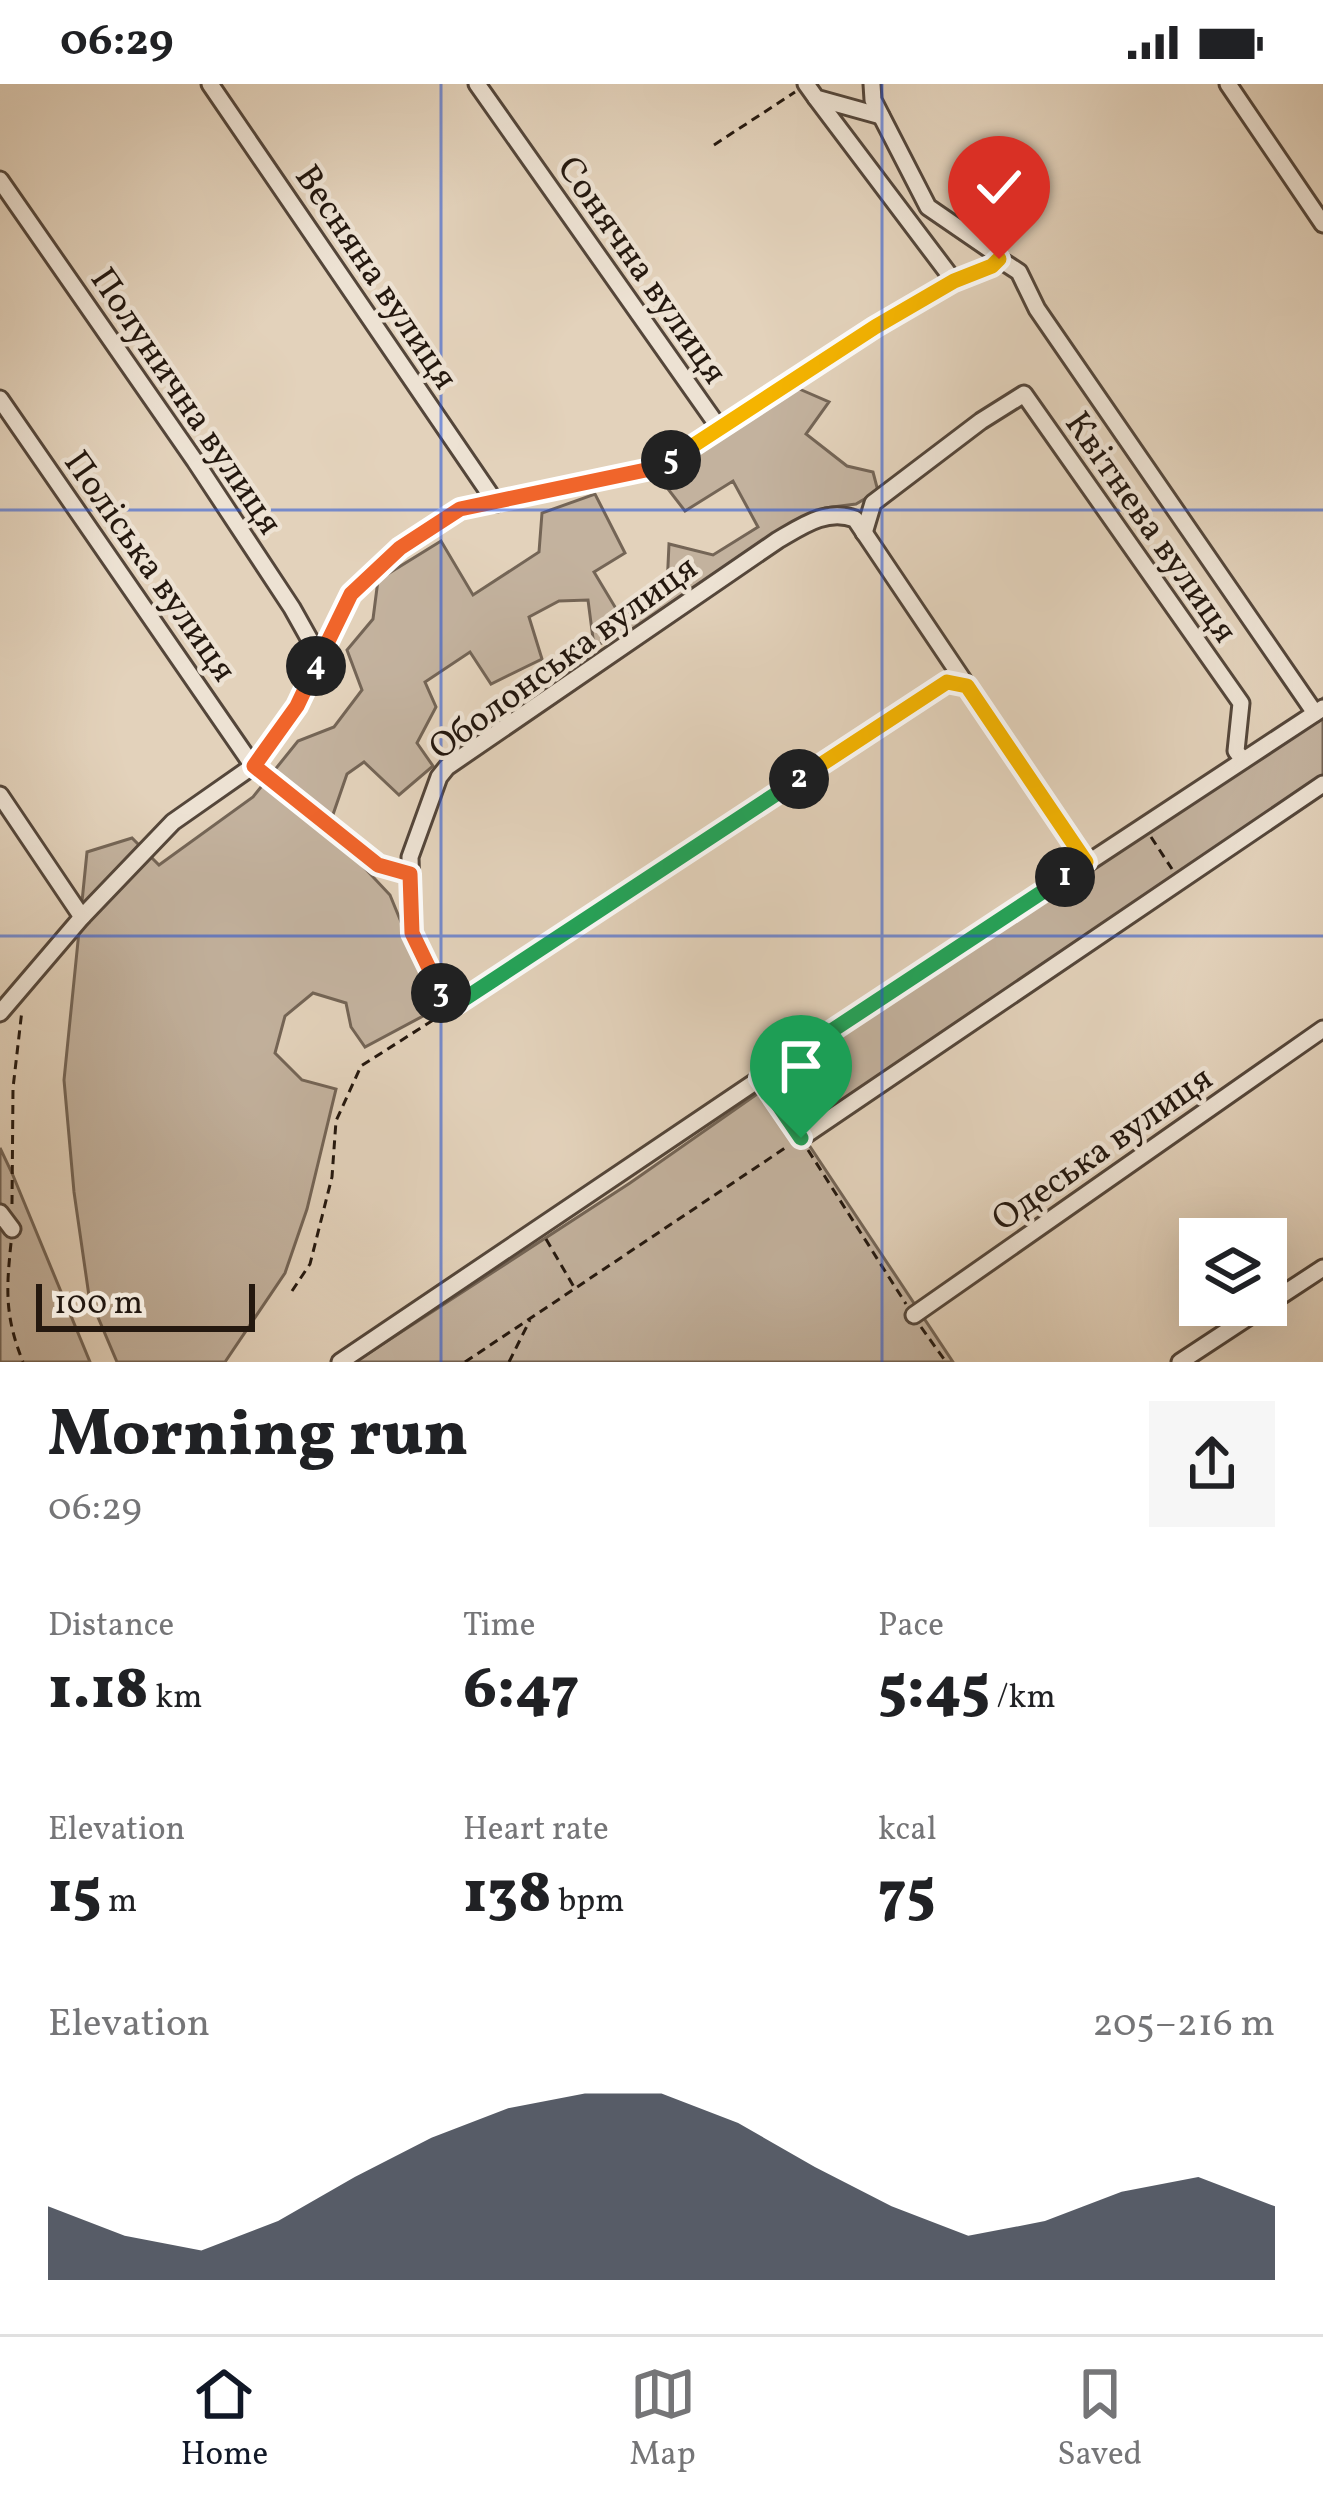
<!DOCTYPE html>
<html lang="en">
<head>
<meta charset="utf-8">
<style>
  :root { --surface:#fff; --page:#f6f6f6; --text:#202124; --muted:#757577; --line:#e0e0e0; --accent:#111827 }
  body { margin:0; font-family:Vollkorn,serif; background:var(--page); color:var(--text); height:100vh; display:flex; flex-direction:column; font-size:45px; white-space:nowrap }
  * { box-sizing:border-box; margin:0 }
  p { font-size:39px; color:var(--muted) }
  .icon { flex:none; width:66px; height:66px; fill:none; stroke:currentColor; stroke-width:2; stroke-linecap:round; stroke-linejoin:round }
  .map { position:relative; height:1278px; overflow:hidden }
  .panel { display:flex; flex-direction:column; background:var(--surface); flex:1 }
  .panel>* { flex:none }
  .controls { position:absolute; left:1179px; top:1134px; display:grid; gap:24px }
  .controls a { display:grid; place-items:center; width:108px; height:108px; border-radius:0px; background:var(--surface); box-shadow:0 12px 48px #0002; font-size:60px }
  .scale { position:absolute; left:36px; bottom:30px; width:219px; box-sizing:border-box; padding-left:12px; border:6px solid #24180f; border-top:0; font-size:33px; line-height:42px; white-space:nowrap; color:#24180f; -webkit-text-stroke:9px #ede2d3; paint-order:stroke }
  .pin { position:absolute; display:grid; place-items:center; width:102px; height:102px; color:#fff; margin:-123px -51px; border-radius:50% 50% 50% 0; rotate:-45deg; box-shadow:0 0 12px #0007 }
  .pin .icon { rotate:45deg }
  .km { position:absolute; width:60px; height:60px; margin:-30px; border-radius:50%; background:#222; color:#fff; font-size:33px; line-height:60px; text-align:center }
  .round { display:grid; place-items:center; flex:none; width:126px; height:126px; border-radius:0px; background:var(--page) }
  .summary { display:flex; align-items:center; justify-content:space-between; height:204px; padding:0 48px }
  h1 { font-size:66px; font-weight:800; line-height:90px }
  .stats { display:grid; grid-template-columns:repeat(3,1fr); gap:18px; height:204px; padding:12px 48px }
  .stats div { display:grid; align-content:center }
  .stats b { font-size:60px; font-weight:800 }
  .stats small { font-size:33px; font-weight:400 }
  .stats p { font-size:33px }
  .chart { height:336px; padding:24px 48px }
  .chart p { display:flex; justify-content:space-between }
  .chart svg { width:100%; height:216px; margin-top:12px; fill:var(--accent); opacity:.7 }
  .status { display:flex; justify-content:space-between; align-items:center; height:84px; padding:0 60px; background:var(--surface); direction:ltr }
  .status svg { height:33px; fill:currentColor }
  .menu { display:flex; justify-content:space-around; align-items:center; height:168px; border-top:3px solid var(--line); background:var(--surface); font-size:33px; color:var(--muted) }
  .menu a { display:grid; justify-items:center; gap:6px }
  .menu .selected { color:var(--accent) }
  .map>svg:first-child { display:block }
</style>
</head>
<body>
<div class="status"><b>06:29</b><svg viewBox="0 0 49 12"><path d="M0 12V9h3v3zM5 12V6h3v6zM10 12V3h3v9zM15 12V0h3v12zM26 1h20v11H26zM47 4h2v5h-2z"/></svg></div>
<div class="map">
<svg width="1323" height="1278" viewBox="0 0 1323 1278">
  <rect width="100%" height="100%" fill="#e3d2bb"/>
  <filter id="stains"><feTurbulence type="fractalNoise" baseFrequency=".00167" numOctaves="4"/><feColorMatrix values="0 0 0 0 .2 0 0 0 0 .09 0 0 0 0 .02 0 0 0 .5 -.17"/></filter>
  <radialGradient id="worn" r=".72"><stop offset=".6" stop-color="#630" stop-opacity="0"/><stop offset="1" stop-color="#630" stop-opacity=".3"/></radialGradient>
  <!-- green -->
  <g fill="#c3b29e" stroke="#746556" stroke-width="3">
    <path d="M 797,304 L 829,318 L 806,350 L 847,382 L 873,388 L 878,407 L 856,420 L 825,424 L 626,550 L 594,562 L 588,516 L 559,517 L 529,533 L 542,575 L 491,600 L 470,568 L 425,598 L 436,623 L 417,659 L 433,682 L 399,711 L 364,678 L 347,690 L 328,745 L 390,811 L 428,904 L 425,931 L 365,963 L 351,943 L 346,919 L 313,909 L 285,932 L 275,969 L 302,996 L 336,1005 L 307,1125 L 285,1189 L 225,1278 L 117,1278 L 89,1212 L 74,1108 L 64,996 L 87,768 L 132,754 L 159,781 L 253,713 L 298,657 L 334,643 L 362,606 L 347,566 L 373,535 L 378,496 L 441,457 L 473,511 L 539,468 L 542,429 L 595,410 L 625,469 L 594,488 L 621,533 L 667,503 L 669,460 L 713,471 L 758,443 L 733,397 L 685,427 L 668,405 L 692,372 Z"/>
    <path d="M 1323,614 L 1323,709 L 807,1058 L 953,1278 L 355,1278 L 630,1099 Z"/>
    <path d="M 0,1064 L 12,1089 L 90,1278 L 0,1278 Z"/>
  </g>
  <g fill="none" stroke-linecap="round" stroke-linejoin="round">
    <defs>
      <g id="minor">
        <path d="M 210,0 L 496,419"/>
        <path d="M 477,0 L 720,345"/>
        <path d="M 806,0 L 816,14 L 881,32"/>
        <path d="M 1228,0 L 1323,140"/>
        <path d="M 816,14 L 954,197"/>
        <path d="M 0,96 L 195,377 L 292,524 L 320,574"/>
        <path d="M 999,175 L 1019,188 L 1037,225 L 1315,629"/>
        <path d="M 0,315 L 253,682"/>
        <path d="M 864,449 L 873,419 L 981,337 L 1024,310 L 1241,619 L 1236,667 L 1243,676"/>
        <path d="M 967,602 L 947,598 L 449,925 L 412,849 L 410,773 L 439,693 L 447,683 L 778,456 C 802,442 827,424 855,435 L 1086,779"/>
        <path d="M 0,711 L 82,833"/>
        <path d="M 0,929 L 82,833 L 173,738 L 253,682 L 297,622 L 351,510 L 400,464 L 460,425 L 660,383 L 875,243 L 954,197 L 992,182 L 999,175 L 992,167 L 928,123 L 873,16 L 872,0"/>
        <path d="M 801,1054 L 1323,700"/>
        <path d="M 0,1129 L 12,1145"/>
        <path d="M 914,1231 L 1323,945"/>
        <path d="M 340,1278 L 761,994 L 1323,624"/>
        <path d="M 1180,1278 L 1323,1184"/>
      </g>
    </defs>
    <!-- minor casing -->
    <use href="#minor" stroke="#54463a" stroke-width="21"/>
    <!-- path -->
    <g stroke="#24180f" stroke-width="3" stroke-dasharray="9 6" stroke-linecap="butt">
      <path d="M 714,61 L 795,8"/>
      <path d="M 265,691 L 378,781 L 397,786"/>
      <path d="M 1151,753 L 1172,785"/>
      <path d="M 768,1006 L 793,1043"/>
      <path d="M 808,1066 L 906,1220"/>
      <path d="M 12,1120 L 13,1004 L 22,926"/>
      <path d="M 546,1155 L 574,1203"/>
      <path d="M 11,1159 C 6,1207 5,1233 23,1278"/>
      <path d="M 292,1207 L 310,1180 L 332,1093 L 336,1037 L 361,982 L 438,933"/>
      <path d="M 921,1243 L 946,1278"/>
      <path d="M 465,1278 L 788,1062"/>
      <path d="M 509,1278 L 530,1236"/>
    </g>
    <!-- minor -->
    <use href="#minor" stroke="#ede2d3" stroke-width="15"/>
  </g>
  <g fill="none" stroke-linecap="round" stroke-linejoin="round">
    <defs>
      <path id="split-1" d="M 801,1054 L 760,994 L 1065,793"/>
      <path id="split-2" d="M 799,695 L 947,598 L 967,602 L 1086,778 L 1065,793"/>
      <path id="split-3" d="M 441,909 L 449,925 L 799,695"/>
      <path id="split-4" d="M 316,582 L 297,622 L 254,682 L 378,781 L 410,790 L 412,849 L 441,909"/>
      <path id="split-5" d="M 316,582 L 351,510 L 400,464 L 460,425 L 660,383 L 671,376"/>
      <path id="split-6" d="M 671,376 L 875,243 L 954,197 L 992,182 L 999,175"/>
    </defs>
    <!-- split-1 casing -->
    <use href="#split-1" stroke="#fff" stroke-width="24"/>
    <!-- split-2 casing -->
    <use href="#split-2" stroke="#fff" stroke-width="24"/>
    <!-- split-3 casing -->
    <use href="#split-3" stroke="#fff" stroke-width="24"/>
    <!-- split-4 casing -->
    <use href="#split-4" stroke="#fff" stroke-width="24"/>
    <!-- split-5 casing -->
    <use href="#split-5" stroke="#fff" stroke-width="24"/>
    <!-- split-6 casing -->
    <use href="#split-6" stroke="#fff" stroke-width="24"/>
    <!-- split-1 -->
    <use href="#split-1" stroke="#22a559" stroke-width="15"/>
    <!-- split-2 -->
    <use href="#split-2" stroke="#f5b400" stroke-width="15"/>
    <!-- split-3 -->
    <use href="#split-3" stroke="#22a559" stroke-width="15"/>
    <!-- split-4 -->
    <use href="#split-4" stroke="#f0652b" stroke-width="15"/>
    <!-- split-5 -->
    <use href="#split-5" stroke="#f0652b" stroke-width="15"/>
    <!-- split-6 -->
    <use href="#split-6" stroke="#f5b400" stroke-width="15"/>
  </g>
  <!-- grid -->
  <path fill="none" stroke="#1d4ed8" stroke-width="3" stroke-opacity="0.55" d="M 441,0 L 441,1278M 882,0 L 882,1278M 0,426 L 1323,426M 0,852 L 1323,852"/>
  <g text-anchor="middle" stroke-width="9" stroke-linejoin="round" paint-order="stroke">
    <!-- street labels -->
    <g font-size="36" fill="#24180f" stroke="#ede2d3">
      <text transform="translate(644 185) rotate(55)" y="13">Сонячна вулиця</text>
      <text transform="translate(378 192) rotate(56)" y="13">Весняна вулиця</text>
      <text transform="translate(188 316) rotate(56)" y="13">Полунична вулиця</text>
      <text transform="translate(1153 442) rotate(55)" y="13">Квітнева вулиця</text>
      <text transform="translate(152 481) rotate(55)" y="13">Поліська вулиця</text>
      <text transform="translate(562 572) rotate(-36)" y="13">Оболонська вулиця</text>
      <text transform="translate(1101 1063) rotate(-35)" y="13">Одеська вулиця</text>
    </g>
  </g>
  <rect width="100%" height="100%" filter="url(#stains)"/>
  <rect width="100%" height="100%" fill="url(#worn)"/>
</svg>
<div class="controls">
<a><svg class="icon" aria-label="layers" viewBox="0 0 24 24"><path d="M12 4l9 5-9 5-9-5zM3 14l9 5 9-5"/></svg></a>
</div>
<div class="scale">100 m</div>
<div class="pin" style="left:801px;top:1054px;background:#1e9e55"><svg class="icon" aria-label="arrive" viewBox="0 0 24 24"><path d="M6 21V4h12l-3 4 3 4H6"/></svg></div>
<div class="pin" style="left:999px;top:175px;background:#d93025"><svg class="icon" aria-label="check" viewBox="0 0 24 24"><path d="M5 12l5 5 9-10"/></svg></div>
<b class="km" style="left:1065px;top:793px">1</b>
<b class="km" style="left:799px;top:695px">2</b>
<b class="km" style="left:441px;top:909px">3</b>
<b class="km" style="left:316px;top:582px">4</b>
<b class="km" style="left:671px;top:376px">5</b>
</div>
<section class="panel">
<div class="summary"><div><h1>Morning run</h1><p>06:29</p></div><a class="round"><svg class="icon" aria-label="share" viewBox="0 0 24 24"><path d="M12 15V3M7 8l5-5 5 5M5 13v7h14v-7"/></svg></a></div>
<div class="stats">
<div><p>Distance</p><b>1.18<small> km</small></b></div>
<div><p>Time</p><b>6:47</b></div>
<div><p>Pace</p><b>5:45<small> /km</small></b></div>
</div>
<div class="stats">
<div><p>Elevation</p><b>15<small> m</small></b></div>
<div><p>Heart rate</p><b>138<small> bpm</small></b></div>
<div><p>kcal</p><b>75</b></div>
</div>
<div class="chart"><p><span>Elevation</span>205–216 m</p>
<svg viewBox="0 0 160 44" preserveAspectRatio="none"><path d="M0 44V29L10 35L20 38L30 32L40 23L50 15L60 9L70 6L80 6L90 12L100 21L110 29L120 35L130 32L140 26L150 23L160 29V44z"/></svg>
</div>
</section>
<nav class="menu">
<a class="selected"><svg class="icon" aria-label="home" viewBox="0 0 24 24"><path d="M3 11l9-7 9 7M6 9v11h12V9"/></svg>Home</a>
<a><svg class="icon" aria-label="map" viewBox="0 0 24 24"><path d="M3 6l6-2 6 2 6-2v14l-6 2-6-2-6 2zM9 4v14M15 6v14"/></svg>Map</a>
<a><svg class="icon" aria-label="saved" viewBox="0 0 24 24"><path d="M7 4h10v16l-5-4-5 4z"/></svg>Saved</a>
</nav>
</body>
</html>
